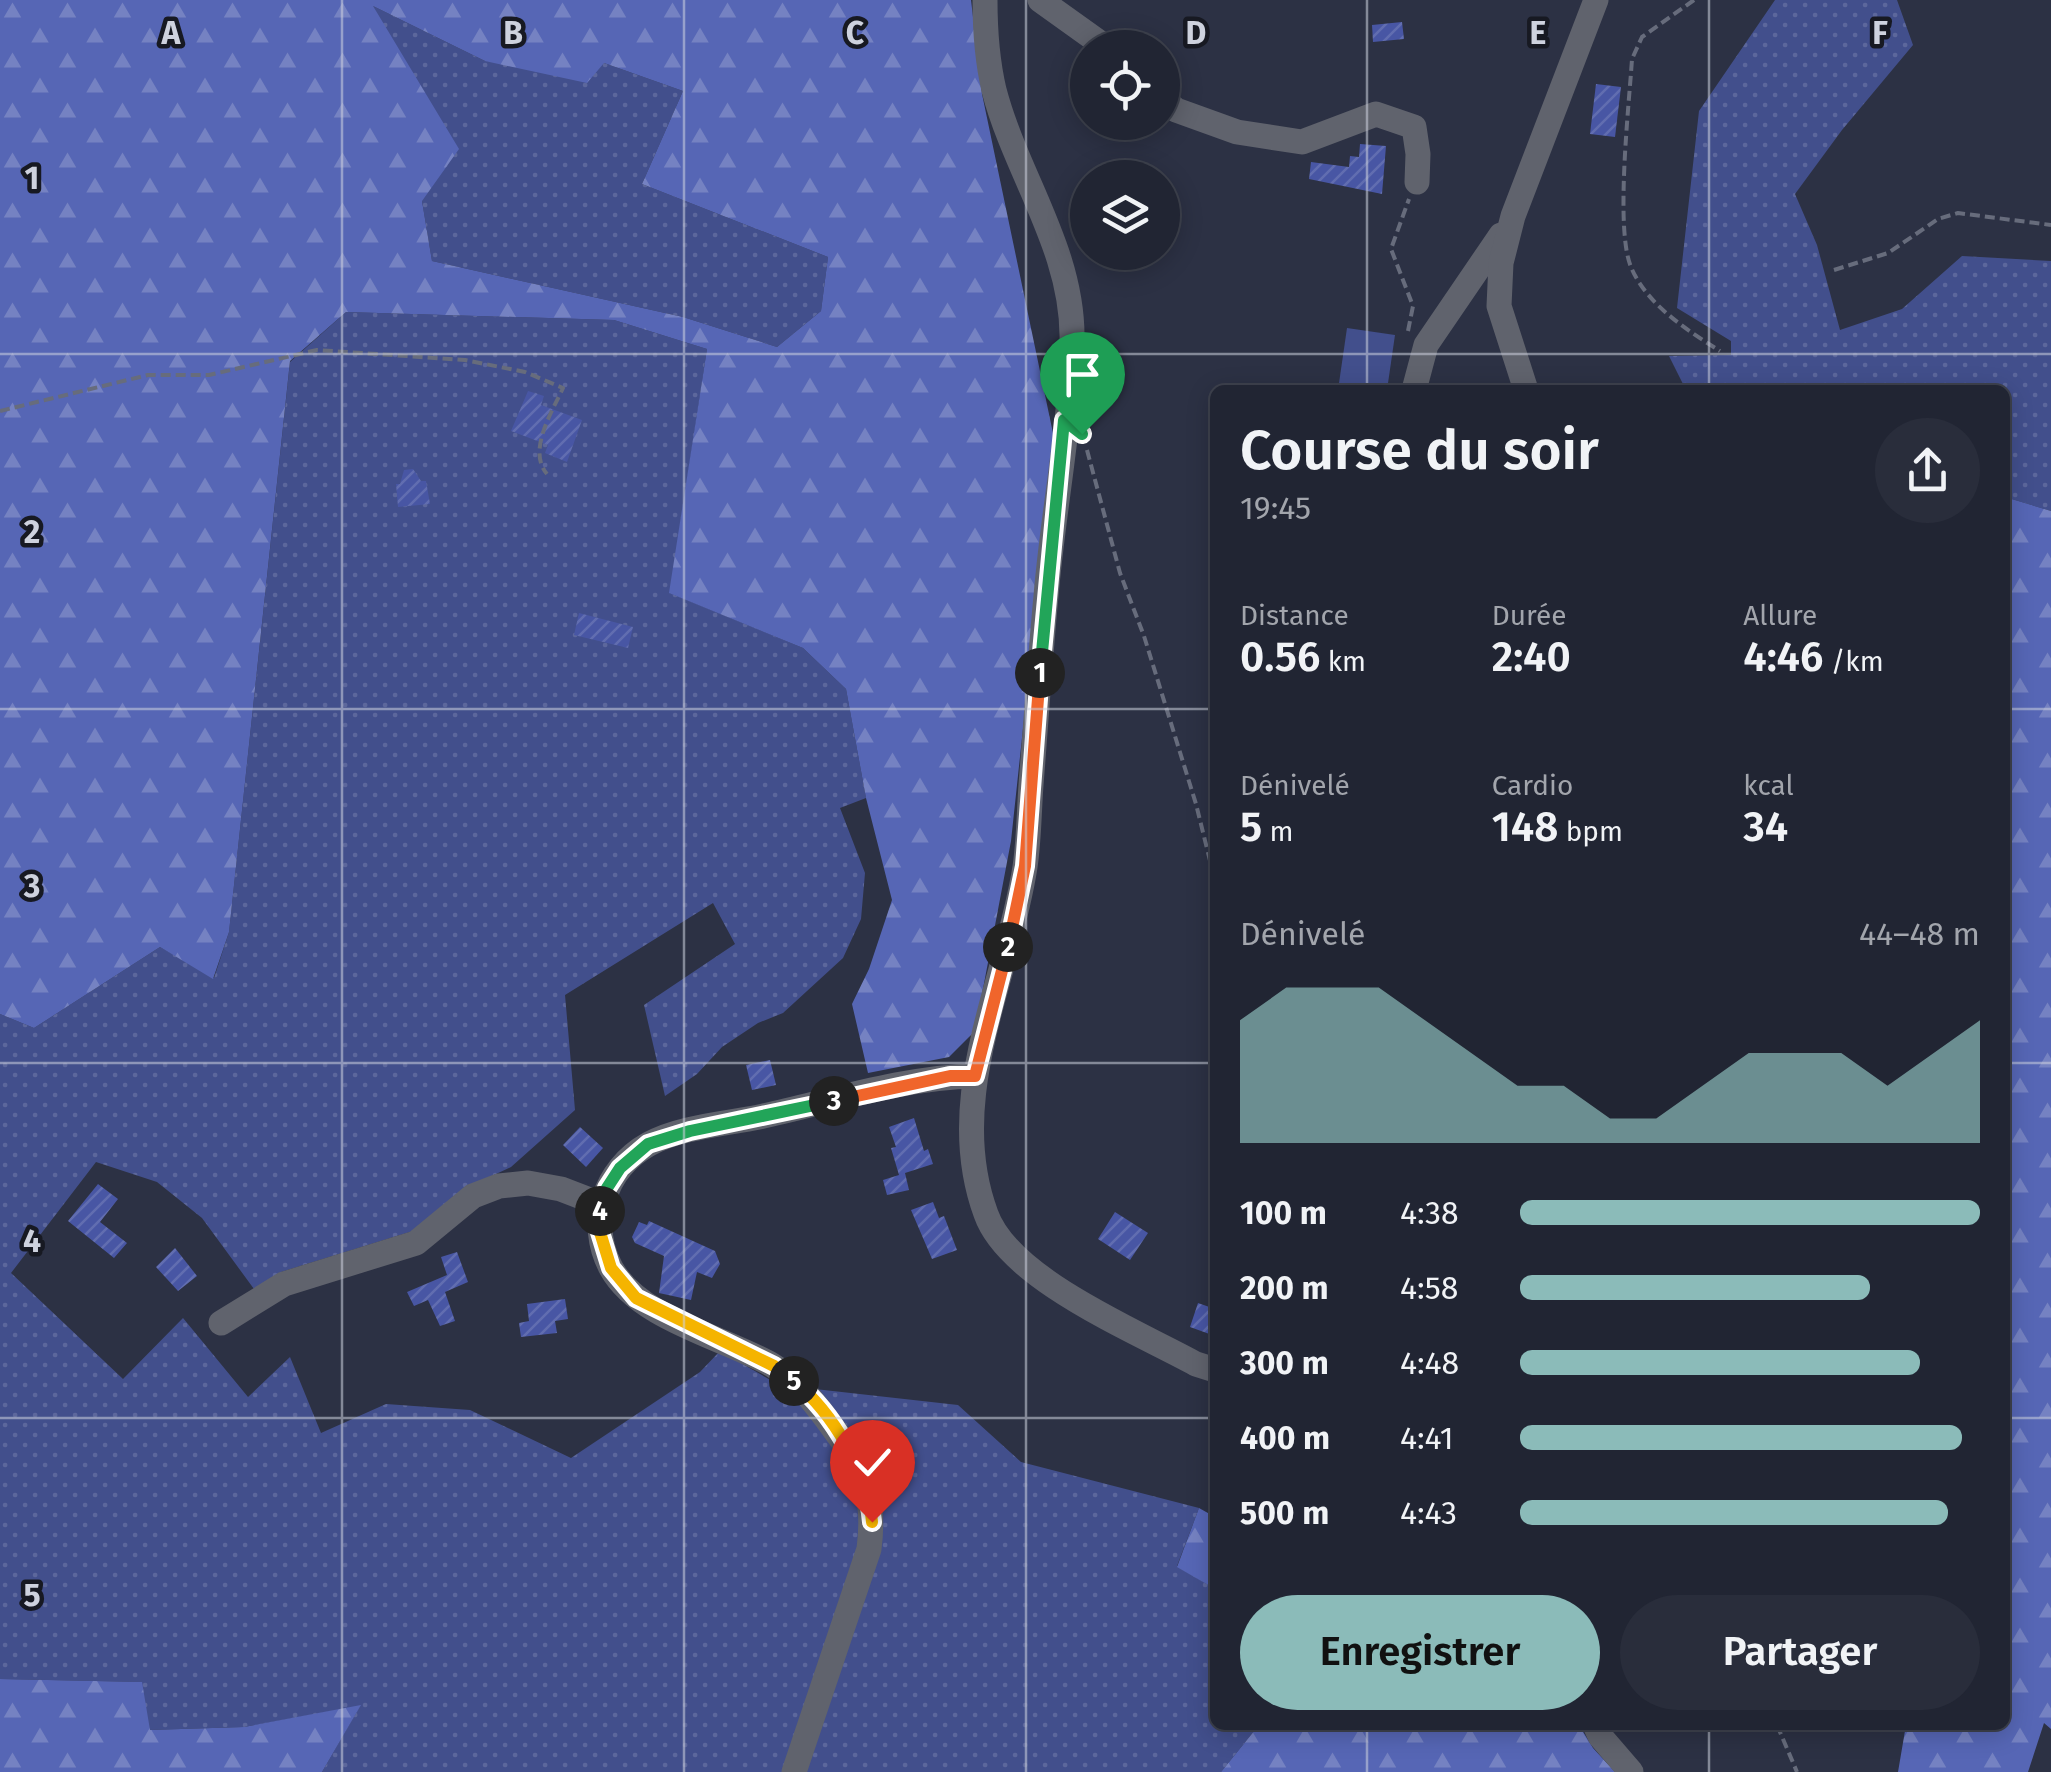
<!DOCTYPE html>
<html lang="fr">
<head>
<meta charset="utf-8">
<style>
  :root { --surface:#212533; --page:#292d3b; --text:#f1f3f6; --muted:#a2a5ac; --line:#3e424e; --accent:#8bbbb9 }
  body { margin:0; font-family:"Fira Sans",sans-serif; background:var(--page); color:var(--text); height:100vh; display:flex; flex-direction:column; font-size:38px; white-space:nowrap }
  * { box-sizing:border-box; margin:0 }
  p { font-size:32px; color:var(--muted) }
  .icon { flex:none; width:55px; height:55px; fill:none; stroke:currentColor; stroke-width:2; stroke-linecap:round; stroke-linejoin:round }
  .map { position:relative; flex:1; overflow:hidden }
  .side { position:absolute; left:1210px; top:385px; width:800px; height:1345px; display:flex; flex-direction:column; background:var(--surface); border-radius:15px; box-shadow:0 5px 25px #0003,0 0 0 2px var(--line) }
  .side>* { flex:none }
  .controls { position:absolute; left:1070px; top:30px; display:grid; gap:20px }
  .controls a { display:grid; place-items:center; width:110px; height:110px; border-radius:50%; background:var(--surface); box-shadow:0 5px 25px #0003,0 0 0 2px var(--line); font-size:50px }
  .pin { position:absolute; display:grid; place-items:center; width:85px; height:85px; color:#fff; margin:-102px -42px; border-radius:50% 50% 50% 0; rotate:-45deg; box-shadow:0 0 10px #0007 }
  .pin .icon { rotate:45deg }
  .km { position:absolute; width:50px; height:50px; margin:-25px; border-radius:50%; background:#222; color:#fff; font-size:28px; line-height:50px; text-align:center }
  .round { display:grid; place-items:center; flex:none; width:105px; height:105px; border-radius:52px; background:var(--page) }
  .overview { display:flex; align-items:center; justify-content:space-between; height:170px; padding:0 30px }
  h1 { font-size:55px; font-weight:600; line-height:75px }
  .figures { display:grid; grid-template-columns:repeat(3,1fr); gap:15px; height:170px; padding:10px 30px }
  .figures div { display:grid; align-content:center }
  .figures b { font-size:42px; font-weight:600 }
  .figures small { font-size:28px; font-weight:400 }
  .figures p { font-size:28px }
  .chart { height:280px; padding:20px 30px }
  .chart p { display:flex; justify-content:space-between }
  .chart svg { width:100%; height:180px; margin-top:10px; fill:var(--accent); opacity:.7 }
  .action { display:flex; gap:20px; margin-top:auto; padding:20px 30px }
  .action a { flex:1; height:115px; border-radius:60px; background:var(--accent); color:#111; font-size:40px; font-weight:600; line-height:115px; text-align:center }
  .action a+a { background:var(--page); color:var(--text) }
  ul { padding:0 30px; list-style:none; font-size:32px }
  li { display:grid; grid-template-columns:160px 120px 1fr; align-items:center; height:75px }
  li i { height:25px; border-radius:12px; background:var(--accent) }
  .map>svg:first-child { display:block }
</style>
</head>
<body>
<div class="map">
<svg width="2051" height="1772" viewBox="0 0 2051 1772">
  <defs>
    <pattern id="grass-dots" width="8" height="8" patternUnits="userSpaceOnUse" patternTransform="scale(2.5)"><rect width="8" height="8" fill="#424f8c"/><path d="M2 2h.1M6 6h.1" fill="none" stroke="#5c679c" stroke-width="1.8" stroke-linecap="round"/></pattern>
    <pattern id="forest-firs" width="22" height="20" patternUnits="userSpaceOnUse" patternTransform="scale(2.5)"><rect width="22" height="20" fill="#5666b5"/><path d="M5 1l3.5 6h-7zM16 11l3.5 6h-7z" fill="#7582c2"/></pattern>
    <pattern id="building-hatch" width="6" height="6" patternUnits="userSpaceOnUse" patternTransform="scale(2.5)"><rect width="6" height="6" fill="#4856a4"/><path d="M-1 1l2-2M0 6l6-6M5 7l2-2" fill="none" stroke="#616db0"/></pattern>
  </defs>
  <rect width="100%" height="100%" fill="#2c3144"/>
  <!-- grass -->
  <g fill="url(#grass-dots)">
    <path d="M 1775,0 L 1897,0 L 1913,45 L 1842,130 L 1795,194 L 1817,245 L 1840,330 L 1902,309 L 1962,256 L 2051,261 L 2051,511 L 2005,497 L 2005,390 L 1686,390 L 1669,356 L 1731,355 L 1731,341 L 1677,308 L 1699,111 Z"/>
    <path d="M 371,5 L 485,61 L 604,63 L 683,91 L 642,184 L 828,257 L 821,311 L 777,347 L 683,317 L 432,261 L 422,201 Z"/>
    <path d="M 346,312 L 614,320 L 707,349 L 670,593 L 803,648 L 846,689 L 866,798 L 840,808 L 865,873 L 861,919 L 843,958 L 783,1013 L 758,1023 L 722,1047 L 697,1074 L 665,1096 L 644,1005 L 735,944 L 713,903 L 565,995 L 575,1110 L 511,1167 L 470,1186 L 413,1231 L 281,1272 L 254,1289 L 202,1218 L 157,1182 L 96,1162 L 11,1273 L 123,1379 L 183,1318 L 248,1397 L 290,1357 L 321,1433 L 386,1404 L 470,1410 L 571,1458 L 700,1372 L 720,1351 L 779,1385 L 958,1405 L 1021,1462 L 1199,1508 L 1177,1566 L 1215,1589 L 1215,1725 L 1259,1725 L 1221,1772 L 322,1772 L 360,1706 L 244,1727 L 149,1730 L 141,1682 L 0,1679 L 0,1014 L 34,1028 L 160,947 L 214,978 L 229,932 L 290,362 Z"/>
  </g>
  <!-- forest -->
  <g fill="url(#forest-firs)" fill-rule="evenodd">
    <path d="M 0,0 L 971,0 L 982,94 L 1054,438 L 1011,841 L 975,1031 L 949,1057 L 868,1073 L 852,1004 L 869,969 L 892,900 L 866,798 L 846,689 L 803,648 L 669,593 L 707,349 L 614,320 L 346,312 L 290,361 L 229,932 L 213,979 L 160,947 L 34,1028 L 0,1014 ZM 373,6 L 485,61 L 587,83 L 604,63 L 683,91 L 642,184 L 828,257 L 821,311 L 777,347 L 683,317 L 432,261 L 422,201 L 459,149 Z"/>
    <path d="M 2005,497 L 2051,511 L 2051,1729 L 2044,1723 L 2028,1772 L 1898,1772 L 1906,1725 L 2005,1725 Z"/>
    <path d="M 1199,1508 L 1215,1517 L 1215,1589 L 1177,1567 Z"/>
    <path d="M 0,1679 L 142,1682 L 150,1730 L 244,1727 L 361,1705 L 322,1772 L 0,1772 Z"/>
    <path d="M 1259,1725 L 1579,1725 L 1593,1748 L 1615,1772 L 1221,1772 Z"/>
  </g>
  <!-- pitch -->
  <path fill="#424f8c" d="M 1347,328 L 1395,335 L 1387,390 L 1338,390 Z"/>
  <!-- building -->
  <g fill="url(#building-hatch)">
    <path d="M 1402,22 L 1404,39 L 1373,42 L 1372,25 Z"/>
    <path d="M 1596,84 L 1621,87 L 1615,137 L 1590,134 Z"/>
    <path d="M 1360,144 L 1386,146 L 1382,194 L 1309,179 L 1311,162 L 1349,167 L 1350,156 L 1359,157 Z"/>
    <path d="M 528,391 L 544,396 L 541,405 L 582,420 L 567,462 L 545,453 L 548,445 L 511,431 Z"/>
    <path d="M 413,469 L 421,481 L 426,481 L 430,504 L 398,507 L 396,484 L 400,484 L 404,470 Z"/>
    <path d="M 579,613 L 633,627 L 628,648 L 574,635 Z"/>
    <path d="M 770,1060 L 776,1085 L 752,1090 L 746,1065 Z"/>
    <path d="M 914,1118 L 924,1151 L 928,1149 L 933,1164 L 905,1173 L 909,1190 L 887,1195 L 883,1180 L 899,1175 L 891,1148 L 896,1147 L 889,1127 Z"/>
    <path d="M 580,1127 L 603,1148 L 586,1167 L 563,1145 Z"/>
    <path d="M 98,1184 L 118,1199 L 100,1222 L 127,1243 L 114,1258 L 68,1221 Z"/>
    <path d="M 933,1202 L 939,1218 L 944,1216 L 957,1250 L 932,1259 L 911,1210 Z"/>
    <path d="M 1115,1212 L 1148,1233 L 1130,1260 L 1098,1239 Z"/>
    <path d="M 649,1221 L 715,1251 L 720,1264 L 712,1278 L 697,1272 L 691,1300 L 659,1293 L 664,1256 L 635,1243 L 632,1237 L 639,1222 L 647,1225 Z"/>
    <path d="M 175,1248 L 197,1276 L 178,1291 L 156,1267 Z"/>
    <path d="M 457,1252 L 468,1282 L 445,1292 L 455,1321 L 440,1326 L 428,1300 L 414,1306 L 407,1292 L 447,1275 L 441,1257 Z"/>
    <path d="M 565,1299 L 568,1319 L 555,1321 L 557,1333 L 521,1337 L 519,1323 L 529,1321 L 527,1304 Z"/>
    <path d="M 1198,1303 L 1215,1309 L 1215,1336 L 1190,1327 Z"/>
  </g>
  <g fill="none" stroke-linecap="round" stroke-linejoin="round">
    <!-- path -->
    <g stroke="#676c7c" stroke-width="4" stroke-dasharray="10 5" stroke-linecap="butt">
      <path d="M 1694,0 L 1642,37 L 1632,59 C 1629,106 1615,229 1631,267 C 1646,304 1688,331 1720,351"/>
      <path d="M 1834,270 L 1888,253 L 1938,219 L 1958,213 L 2051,225"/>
      <path d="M 1408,331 L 1413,306 L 1391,249 L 1409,199"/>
      <path d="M 0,411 L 148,375 L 209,375 L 317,350 L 465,360 L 525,372 L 563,388 C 552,412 527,451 547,474"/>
      <path d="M 1087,450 L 1120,573 L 1144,636 L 1196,804 L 1215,881"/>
      <path d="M 1777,1725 L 1797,1772"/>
    </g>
    <!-- minor -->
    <g stroke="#60636d" stroke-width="25">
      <path d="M 985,0 C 985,31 987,60 994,90 C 1016,175 1074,250 1072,341 C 1071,426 1053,511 1046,596 C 1040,659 1036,722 1031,785 C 1029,812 1029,840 1025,867 C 1007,983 943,1098 986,1214 C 1009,1279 1136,1331 1196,1364 L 1215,1370"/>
      <path d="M 1040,0 L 1107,48"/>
      <path d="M 1162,98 L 1176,110 L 1237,132 L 1302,142 L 1376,114 L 1414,127 L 1418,154 L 1417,182"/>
      <path d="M 1414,390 L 1426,345 L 1501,235"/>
      <path d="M 1526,390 L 1499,306 L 1501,263 L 1513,216 L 1596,0"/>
      <path d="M 221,1323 L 284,1284 L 416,1243 L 473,1196 L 499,1186 L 528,1183 L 561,1189 L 600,1204"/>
      <path d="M 1595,1725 L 1600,1736 L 1631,1772"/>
      <path d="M 794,1772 L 869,1549 C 875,1502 867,1475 839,1436 C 819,1409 801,1382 772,1365 C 723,1337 639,1319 611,1268 C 587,1223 604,1169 649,1144 C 680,1127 724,1124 759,1117 C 828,1102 905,1077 975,1076"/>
    </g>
  </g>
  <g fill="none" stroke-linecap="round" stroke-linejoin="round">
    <defs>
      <path id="split-1" d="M 1040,673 L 1064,420 L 1082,434"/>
      <path id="split-2" d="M 1008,947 L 1025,866 L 1040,673"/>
      <path id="split-3" d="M 834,1101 L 950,1076 L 975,1076 L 1008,947"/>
      <path id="split-4" d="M 600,1211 L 607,1188 L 620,1168 L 648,1144 L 690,1131 L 834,1101"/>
      <path id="split-5" d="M 600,1211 L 599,1229 L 611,1268 L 636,1298 L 774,1366 L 794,1381"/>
      <path id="split-6" d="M 794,1381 C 833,1413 868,1472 872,1522"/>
    </defs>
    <!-- split-1 casing -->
    <use href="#split-1" stroke="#fff" stroke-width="20"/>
    <!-- split-2 casing -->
    <use href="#split-2" stroke="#fff" stroke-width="20"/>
    <!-- split-3 casing -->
    <use href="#split-3" stroke="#fff" stroke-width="20"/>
    <!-- split-4 casing -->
    <use href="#split-4" stroke="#fff" stroke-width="20"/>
    <!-- split-5 casing -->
    <use href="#split-5" stroke="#fff" stroke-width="20"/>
    <!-- split-6 casing -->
    <use href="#split-6" stroke="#fff" stroke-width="20"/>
    <!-- split-1 -->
    <use href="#split-1" stroke="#22a559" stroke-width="12"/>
    <!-- split-2 -->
    <use href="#split-2" stroke="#f0652b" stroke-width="12"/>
    <!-- split-3 -->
    <use href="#split-3" stroke="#f0652b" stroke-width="12"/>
    <!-- split-4 -->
    <use href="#split-4" stroke="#22a559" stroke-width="12"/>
    <!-- split-5 -->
    <use href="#split-5" stroke="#f5b400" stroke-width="12"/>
    <!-- split-6 -->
    <use href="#split-6" stroke="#f5b400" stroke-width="12"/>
  </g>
  <!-- grid -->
  <path fill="none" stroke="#ced2de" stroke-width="2.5" stroke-opacity="0.55" d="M 342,0 L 342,1772M 684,0 L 684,1772M 1026,0 L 1026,1772M 1367,0 L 1367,390M 1709,0 L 1709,390M 0,354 L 2051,354M 0,709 L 1215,709M 2005,709 L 2051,709M 0,1063 L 1215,1063M 2005,1063 L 2051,1063M 0,1418 L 1215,1418M 2005,1418 L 2051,1418M 1367,1725 L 1367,1772M 1709,1725 L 1709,1772"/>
  <g font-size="32" text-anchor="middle" font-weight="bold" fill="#ced2de" stroke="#171922" stroke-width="9" stroke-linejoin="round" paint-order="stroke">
    <text x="171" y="44">A</text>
    <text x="513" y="44">B</text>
    <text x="855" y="44">C</text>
    <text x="1196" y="44">D</text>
    <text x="1538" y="44">E</text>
    <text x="1880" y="44">F</text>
    <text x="32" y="189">1</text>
    <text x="32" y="543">2</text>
    <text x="32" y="897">3</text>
    <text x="32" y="1252">4</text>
    <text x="32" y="1606">5</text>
  </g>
</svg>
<div class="controls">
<a><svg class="icon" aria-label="locate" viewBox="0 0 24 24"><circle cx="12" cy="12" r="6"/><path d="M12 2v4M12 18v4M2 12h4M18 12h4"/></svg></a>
<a><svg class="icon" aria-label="layers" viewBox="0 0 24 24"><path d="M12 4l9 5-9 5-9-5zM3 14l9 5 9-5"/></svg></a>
</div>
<div class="pin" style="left:1082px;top:434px;background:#1e9e55"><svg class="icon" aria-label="arrive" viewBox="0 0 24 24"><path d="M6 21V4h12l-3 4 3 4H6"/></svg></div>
<div class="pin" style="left:872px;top:1522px;background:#d93025"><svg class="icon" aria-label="check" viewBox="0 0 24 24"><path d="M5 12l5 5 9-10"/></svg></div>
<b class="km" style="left:1040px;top:673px">1</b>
<b class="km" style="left:1008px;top:947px">2</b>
<b class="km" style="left:834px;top:1101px">3</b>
<b class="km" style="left:600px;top:1211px">4</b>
<b class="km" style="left:794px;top:1381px">5</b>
<section class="side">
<div class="overview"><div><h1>Course du soir</h1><p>19:45</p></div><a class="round"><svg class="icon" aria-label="share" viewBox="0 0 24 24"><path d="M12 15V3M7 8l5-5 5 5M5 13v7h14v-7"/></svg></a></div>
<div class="figures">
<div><p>Distance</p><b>0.56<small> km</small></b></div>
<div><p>Durée</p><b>2:40</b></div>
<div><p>Allure</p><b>4:46<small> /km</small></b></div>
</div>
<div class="figures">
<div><p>Dénivelé</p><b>5<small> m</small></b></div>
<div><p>Cardio</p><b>148<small> bpm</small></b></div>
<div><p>kcal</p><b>34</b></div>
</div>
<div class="chart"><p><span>Dénivelé</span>44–48 m</p>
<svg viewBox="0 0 160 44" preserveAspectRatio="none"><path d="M0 44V14L10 6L20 6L30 6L40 14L50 22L60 30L70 30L80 38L90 38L100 30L110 22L120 22L130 22L140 30L150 22L160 14V44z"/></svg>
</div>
<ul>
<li><b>100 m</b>4:38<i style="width:100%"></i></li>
<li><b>200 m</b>4:58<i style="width:76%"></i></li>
<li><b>300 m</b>4:48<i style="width:87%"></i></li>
<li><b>400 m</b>4:41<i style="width:96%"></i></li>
<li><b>500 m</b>4:43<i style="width:93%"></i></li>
</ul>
<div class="action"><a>Enregistrer</a><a>Partager</a></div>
</section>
</div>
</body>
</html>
